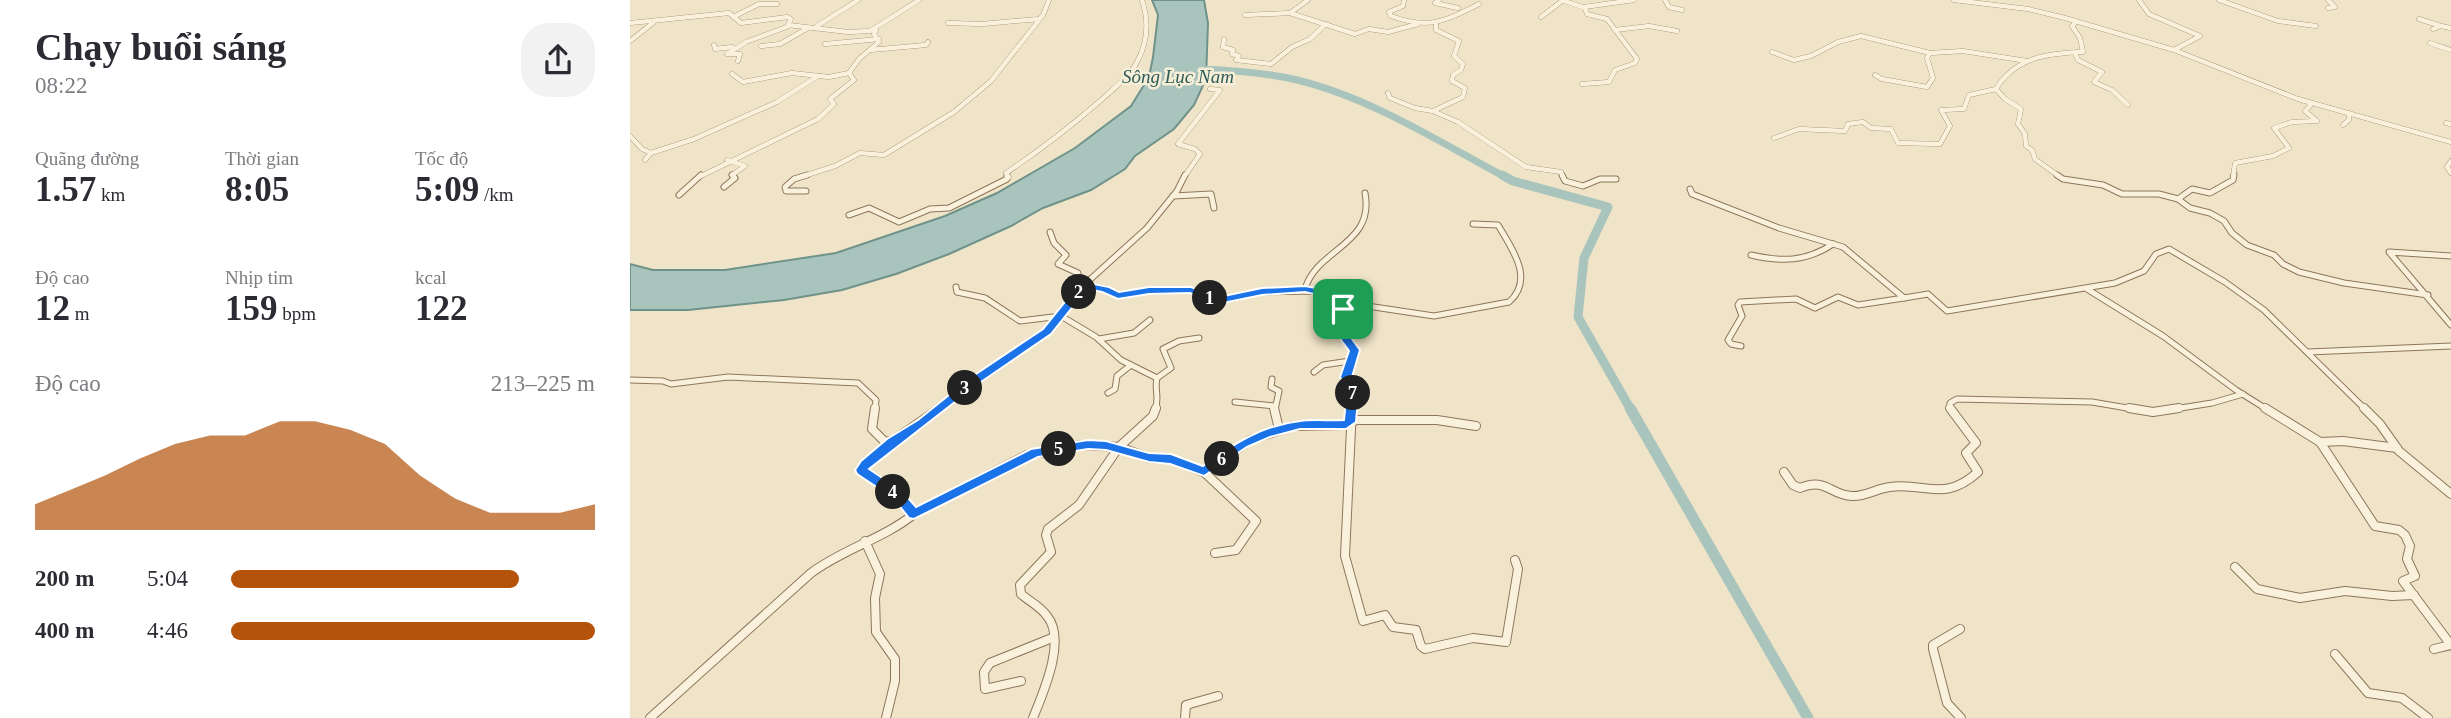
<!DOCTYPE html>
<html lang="vi">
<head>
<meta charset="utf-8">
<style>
  :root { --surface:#fff; --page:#f2f2f3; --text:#2b2b33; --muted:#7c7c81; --accent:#b45309 }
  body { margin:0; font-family:Georgia,serif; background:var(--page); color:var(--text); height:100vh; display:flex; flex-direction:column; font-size:26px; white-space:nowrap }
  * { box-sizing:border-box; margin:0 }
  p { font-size:23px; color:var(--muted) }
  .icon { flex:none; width:38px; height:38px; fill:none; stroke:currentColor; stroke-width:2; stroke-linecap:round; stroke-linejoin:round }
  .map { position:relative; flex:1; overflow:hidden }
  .sheet { display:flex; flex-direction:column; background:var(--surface); width:630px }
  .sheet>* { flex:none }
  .pin { position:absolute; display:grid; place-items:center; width:60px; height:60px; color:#fff; margin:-30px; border-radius:14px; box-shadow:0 4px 10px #0006 }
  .km { position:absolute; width:35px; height:35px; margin:-18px; border-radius:50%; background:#222; color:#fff; font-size:19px; line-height:35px; text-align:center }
  .round { display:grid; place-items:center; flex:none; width:74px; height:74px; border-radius:28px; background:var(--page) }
  .head { display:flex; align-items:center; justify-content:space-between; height:119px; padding:0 35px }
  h1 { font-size:38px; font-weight:600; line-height:52px }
  .metrics { display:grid; grid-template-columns:repeat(3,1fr); gap:10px; height:119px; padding:7px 35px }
  .metrics div { display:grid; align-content:center }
  .metrics b { font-size:35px; font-weight:600 }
  .metrics small { font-size:19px; font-weight:400 }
  .metrics p { font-size:19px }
  .chart { height:196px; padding:14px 35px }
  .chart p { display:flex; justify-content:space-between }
  .chart svg { width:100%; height:126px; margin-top:7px; fill:var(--accent); opacity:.7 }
  ul { padding:0 35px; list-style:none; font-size:23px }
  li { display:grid; grid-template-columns:112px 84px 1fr; align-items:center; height:52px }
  li i { height:18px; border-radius:9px; background:var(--accent) }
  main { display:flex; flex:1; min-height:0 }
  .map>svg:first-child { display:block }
</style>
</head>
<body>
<main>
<section class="sheet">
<div class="head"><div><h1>Chạy buổi sáng</h1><p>08:22</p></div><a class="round"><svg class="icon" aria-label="share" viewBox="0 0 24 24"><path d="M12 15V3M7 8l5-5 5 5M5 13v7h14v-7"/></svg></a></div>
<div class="metrics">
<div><p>Quãng đường</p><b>1.57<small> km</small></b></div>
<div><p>Thời gian</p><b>8:05</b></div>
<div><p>Tốc độ</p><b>5:09<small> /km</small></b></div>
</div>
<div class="metrics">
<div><p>Độ cao</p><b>12<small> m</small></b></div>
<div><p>Nhịp tim</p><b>159<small> bpm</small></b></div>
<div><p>kcal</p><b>122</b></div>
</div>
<div class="chart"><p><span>Độ cao</span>213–225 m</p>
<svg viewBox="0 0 160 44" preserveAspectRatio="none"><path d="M0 44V35L10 30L20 25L30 19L40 14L50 11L60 11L70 6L80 6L90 9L100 14L110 25L120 33L130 38L140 38L150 38L160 35V44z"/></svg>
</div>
<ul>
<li><b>200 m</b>5:04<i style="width:79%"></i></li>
<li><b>400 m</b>4:46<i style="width:100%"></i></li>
</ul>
</section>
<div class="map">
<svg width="1821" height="718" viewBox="0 0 1821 718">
  <rect width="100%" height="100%" fill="#f0e4c8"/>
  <!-- water -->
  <path fill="#a9c4bc" stroke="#6f938a" stroke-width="2" d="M 522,0 L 574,0 L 578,23 L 576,79 L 564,105 L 544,129 L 505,156 L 495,169 L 461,190 L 413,208 L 381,226 L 319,254 L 266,274 L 212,290 L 154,300 L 58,310 L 0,310 L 0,264 L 23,270 L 95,270 L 206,253 L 315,216 L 367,193 L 445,148 L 501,106 L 519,77 L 523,57 L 528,15 Z"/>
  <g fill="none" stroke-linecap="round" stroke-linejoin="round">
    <!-- river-far2 -->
    <path stroke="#a9c4bc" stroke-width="7" d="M 566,69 C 600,70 634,72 667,80 C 741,98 808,141 875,177"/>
    <!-- river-far1 -->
    <path stroke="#a9c4bc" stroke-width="9" d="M 872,175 L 883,181 L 978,207 L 954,258 L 948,317 L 1001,410"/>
    <!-- river -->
    <path stroke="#a9c4bc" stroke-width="11" d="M 1000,408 L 1178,718"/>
    <defs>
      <g id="minor-far2">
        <path d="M 678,0 L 660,13 L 725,34 L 739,29 L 758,32 L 788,24"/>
        <path d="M 774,0 L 773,6 L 759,12 L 761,16 C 799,30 815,21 849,4"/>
        <path d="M 809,0 L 805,3 L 828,8"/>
        <path d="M 932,0 L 955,8 L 957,14 L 977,19 L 1007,59 L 1005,63 L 985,70 L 979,82 L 952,84"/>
        <path d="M 1035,0 L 1039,7 L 1052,10"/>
        <path d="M 1324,0 L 1398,9 L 1435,18 L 1544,50 L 1668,99 L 1821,142"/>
        <path d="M 1509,0 L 1519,14 L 1570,36 L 1544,50"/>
        <path d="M 1589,0 L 1648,21 L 1686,26"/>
        <path d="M 1698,0 L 1705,7 L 1698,8"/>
        <path d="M 954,7 L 1004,0"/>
        <path d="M 615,15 L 660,13"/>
        <path d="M 105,16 L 129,4 L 147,4"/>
        <path d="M 911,17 L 932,1"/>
        <path d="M 1789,19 L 1811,26"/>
        <path d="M 0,23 L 99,13 L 111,23 L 158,17 L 161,19 L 158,25 L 218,32 L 240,31 L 289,0"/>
        <path d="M 318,23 L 352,24 L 409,19"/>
        <path d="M 806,25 L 806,30 L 829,41 L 824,56 L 833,64 L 831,70 L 823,75 L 822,81 L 835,88 L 833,97 L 803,111 L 828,122 L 896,167 L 931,172 L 933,177"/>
        <path d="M 187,26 L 228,0"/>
        <path d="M 1803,29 L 1811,26 L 1821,28"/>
        <path d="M 985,30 L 1019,26 L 1047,31"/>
        <path d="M 594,39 L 593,47 L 603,50 L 602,54 L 609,56 L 606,60 L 641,64 L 662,47 L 680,39 L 696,24"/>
        <path d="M 0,41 L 24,22"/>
        <path d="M 1800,43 L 1821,50"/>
        <path d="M 195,44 L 249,39"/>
        <path d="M 84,45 L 85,49 L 102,47"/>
        <path d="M 131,46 L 150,44 L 178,28"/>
        <path d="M 240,50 L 296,45 L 298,42"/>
        <path d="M 1142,52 L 1164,60 L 1181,56 L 1208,42 L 1231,36 L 1300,53 L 1333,51 L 1397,61"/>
        <path d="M 1445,53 L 1448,60 L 1472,72 L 1464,82 L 1482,90 L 1498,105"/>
        <path d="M 108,61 L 110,54 L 97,54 L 116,42 L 159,26"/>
        <path d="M 102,74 L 113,82 L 162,73 L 199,77 L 219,73"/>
        <path d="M 1245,75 L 1252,79 L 1297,87 L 1303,78 L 1297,58 L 1300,53"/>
        <path d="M 1366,89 L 1375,99 L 1391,109 L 1388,124 L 1395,134 L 1396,146 L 1402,150 L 1405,159 L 1430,177"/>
        <path d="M 758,93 L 760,98 L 785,108 L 803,111"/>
        <path d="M 1816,123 L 1821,124"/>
        <path d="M 1713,125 L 1719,120 L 1719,113"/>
        <path d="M 0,136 L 12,149 L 21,153 L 15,160"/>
        <path d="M 1144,138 L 1169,129 L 1215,131 L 1218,124 L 1233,122 L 1241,128 L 1261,129 L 1268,143 L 1310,144 L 1320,126 L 1311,110 L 1334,109 L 1339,95 L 1366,89 C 1385,57 1419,53 1453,52 L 1450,38 L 1442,26 L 1446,22"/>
        <path d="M 21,153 L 64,139 L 147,102 L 188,76"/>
        <path d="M 97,160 L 115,166 L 102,175 L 104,177"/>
        <path d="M 1821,161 L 1817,167 L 1821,173"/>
        <path d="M 69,177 L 188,119 L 204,104 L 200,99 L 224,80 L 219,73 L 229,59 L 249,42 L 244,34 L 246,30"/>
        <path d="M 171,177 L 205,166 L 230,153 L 254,155 L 324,112 L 361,81 L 413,15 L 419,0"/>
        <path d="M 379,177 L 376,173 C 409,151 440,127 470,101 C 482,90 499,77 507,62 C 518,42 519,21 512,0"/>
        <path d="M 554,177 L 570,154 L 565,149 L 548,144 L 590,90 L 580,89"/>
        <path d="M 1603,177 L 1605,163 L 1643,156 L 1659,148 L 1644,128 L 1662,122 L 1687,121 L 1675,111 L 1680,106 L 1679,102"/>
      </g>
      <g id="minor-far1">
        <path d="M 932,175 L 935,181 L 953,186 L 970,179 L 986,179"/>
        <path d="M 1427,175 L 1433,179 L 1473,185 L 1492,194 L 1529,194 L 1548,199 L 1560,208 L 1580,213 L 1594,221 L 1602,233 L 1617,245 L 1644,255 L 1653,264 L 1669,272 L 1714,283 L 1798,295"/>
        <path d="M 94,187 L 105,178 L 102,175"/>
        <path d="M 1060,189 L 1062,194 L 1149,228 L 1213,247 L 1274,298 L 1298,294 L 1317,311 L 1485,283 L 1514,271 L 1526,254 L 1539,249 L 1595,282 L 1634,310 L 1736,410"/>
        <path d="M 176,191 L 156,191 L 155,187 L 164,179 L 177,175"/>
        <path d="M 49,195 L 71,175"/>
        <path d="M 543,196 L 581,194 L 584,208"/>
        <path d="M 1548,199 L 1562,189 L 1580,193 L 1603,180 L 1604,175"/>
        <path d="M 219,215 L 239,208 L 269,222 L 300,209 L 319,208 L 377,179 L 377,175"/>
        <path d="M 420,232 L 424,243 L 436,255 L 428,264 L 448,273 L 449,291"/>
        <path d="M 1121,255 C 1151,262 1176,262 1203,244"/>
        <path d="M 1821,256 L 1759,252 L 1821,325"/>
        <path d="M 454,285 L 476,289 L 488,296 L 518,291 L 561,290 L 588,301 L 632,292 L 687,291 L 706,302 L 716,314 L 719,324 L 716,340 L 725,350 L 716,379 L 723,388 L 722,410"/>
        <path d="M 326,287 L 327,292 L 355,298 L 390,321 L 431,316 L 466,337 L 491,360 L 527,378 C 524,390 530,398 525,410"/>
        <path d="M 675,289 C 687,248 745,245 735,193"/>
        <path d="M 1457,289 L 1533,336 L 1606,390 L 1638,410"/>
        <path d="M 713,309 L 724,304 L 804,316 L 879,302 C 905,279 882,249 868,225 L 843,224"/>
        <path d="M 469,339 L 504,333 L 520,320"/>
        <path d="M 1111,346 L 1101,344 L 1098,340 L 1112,316 L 1108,305 L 1110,302 L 1166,299 L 1185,308 L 1208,297 L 1228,305 L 1274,298"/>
        <path d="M 1678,352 L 1821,346"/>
        <path d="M 684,372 L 693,365 L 720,361"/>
        <path d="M 527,378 L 541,368 L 533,349 L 549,341 L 569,338"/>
        <path d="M 642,379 L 641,387 L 649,391 L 645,410"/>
        <path d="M 0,380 L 33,381 L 41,384 L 98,377 L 228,383 L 246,400 L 245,410"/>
        <path d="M 478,393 L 485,389 L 487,376 L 501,365"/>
        <path d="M 605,402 L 644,406"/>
        <path d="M 308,410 L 337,386 L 417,331 L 454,285 L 517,228 L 547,191 L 555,175"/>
        <path d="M 1320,410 L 1320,403 L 1327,399 L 1462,402 L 1509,410"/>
        <path d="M 1538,410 L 1582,403 L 1613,394"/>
      </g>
      <g id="minor">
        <path d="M 245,408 L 242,429 L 254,441 L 261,442"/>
        <path d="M 644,408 L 649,429"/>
        <path d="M 722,408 L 715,556 L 733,621 L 755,615 L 763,627 L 786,630 L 791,646 L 795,649 L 843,638 L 876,642 L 888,569 L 885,560"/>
        <path d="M 1499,408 L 1523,412 L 1549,408"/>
        <path d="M 1635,408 L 1690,442 L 1745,526 L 1769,530 L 1775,535 L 1780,546 L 1777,559 L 1785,576 L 1773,581 L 1821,645 L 1804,649"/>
        <path d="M 1734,408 L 1750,424 L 1769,451 L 1821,494"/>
        <path d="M 1690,442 L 1713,441 L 1767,448"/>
        <path d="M 574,472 L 626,521 L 606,550 L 585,553"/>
        <path d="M 1154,472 L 1163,485 L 1170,488 C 1196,477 1200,495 1222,496 C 1234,497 1248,488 1260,487 C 1295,482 1314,503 1348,472 L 1336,453 L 1346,443 L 1320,408"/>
        <path d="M 284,514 L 397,455 L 452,445 L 489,447 L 519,458 L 541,459 L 574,472 L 620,440 L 663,426 L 713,425 L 727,420 L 807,420 L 846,426"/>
        <path d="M 235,541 L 250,574 L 245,598 L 246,632 L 265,659 L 265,681 L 256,718"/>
        <path d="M 1605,567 L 1627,589 L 1670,598 L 1715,591 L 1762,596 L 1784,595"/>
        <path d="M 1330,629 L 1303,645 L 1303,649 L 1317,703 L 1331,718"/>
        <path d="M 1705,654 L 1738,693 L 1772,698 L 1798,718"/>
        <path d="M 391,681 L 355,689 L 354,672 L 360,663 L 422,638"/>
        <path d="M 20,718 L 181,573 C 213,549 253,539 284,514 L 268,495 L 233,472 L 232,468 L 261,442 L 310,408"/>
        <path d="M 403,718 C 413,693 437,640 417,616 C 411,607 399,601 391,594 L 390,585 L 421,552 L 416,535 L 418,529 L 449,505 L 489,447 L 523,416 L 526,408"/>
        <path d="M 555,718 L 556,705 L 588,696"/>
      </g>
    </defs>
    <!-- minor-far2 casing -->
    <use href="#minor-far2" stroke="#8d765c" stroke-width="5"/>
    <!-- minor-far1 casing -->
    <use href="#minor-far1" stroke="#8d765c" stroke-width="7"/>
    <!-- minor casing -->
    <use href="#minor" stroke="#8d765c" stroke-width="10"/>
    <!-- minor-far2 -->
    <use href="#minor-far2" stroke="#faf1dc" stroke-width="4.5"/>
    <!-- minor-far1 -->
    <use href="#minor-far1" stroke="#faf1dc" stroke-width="5"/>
    <!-- minor -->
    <use href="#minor" stroke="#faf1dc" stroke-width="8"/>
  </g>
  <!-- route -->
  <path fill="#1a73e8" stroke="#fff" stroke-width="2" fill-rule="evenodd" d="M 454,282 L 479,287 L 489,292 L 519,287 L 561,287 L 589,297 L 632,288 L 675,286 L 691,289 L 719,309 L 725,324 L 722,339 L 730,350 L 722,377 L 729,388 L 726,422 L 716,429 L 670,429 L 640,437 L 617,447 L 574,476 L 540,464 L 519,462 L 476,450 L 458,449 L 408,457 L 284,519 L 279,518 L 263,498 L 227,474 L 225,470 L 231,461 L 257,439 L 288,420 L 340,378 L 413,329 L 450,283 ZM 457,289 L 472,292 L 488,299 L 519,294 L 560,293 L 588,304 L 632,295 L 675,292 L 688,295 L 709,311 L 714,324 L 711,340 L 719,351 L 710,377 L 717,389 L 714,420 C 699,421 684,419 670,421 C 632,425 603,444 573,466 L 541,454 L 519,453 L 476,441 L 458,440 L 401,449 L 286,507 L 272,491 L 239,469 L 348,384 L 421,334 Z"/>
  <g text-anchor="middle" stroke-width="5" stroke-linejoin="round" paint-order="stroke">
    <!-- far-water labels -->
    <g font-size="19" font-style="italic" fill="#2f5d5a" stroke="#f7eed8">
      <text x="548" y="83">Sông Lục Nam</text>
    </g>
  </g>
</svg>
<div class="pin" style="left:713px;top:309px;background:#1e9e55"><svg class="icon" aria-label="arrive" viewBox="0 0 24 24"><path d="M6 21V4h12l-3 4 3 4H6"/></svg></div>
<b class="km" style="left:580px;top:298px">1</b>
<b class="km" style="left:449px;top:292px">2</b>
<b class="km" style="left:335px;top:388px">3</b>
<b class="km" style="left:263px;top:492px">4</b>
<b class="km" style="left:429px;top:449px">5</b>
<b class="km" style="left:592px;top:459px">6</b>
<b class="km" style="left:723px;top:393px">7</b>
</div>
</main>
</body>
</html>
